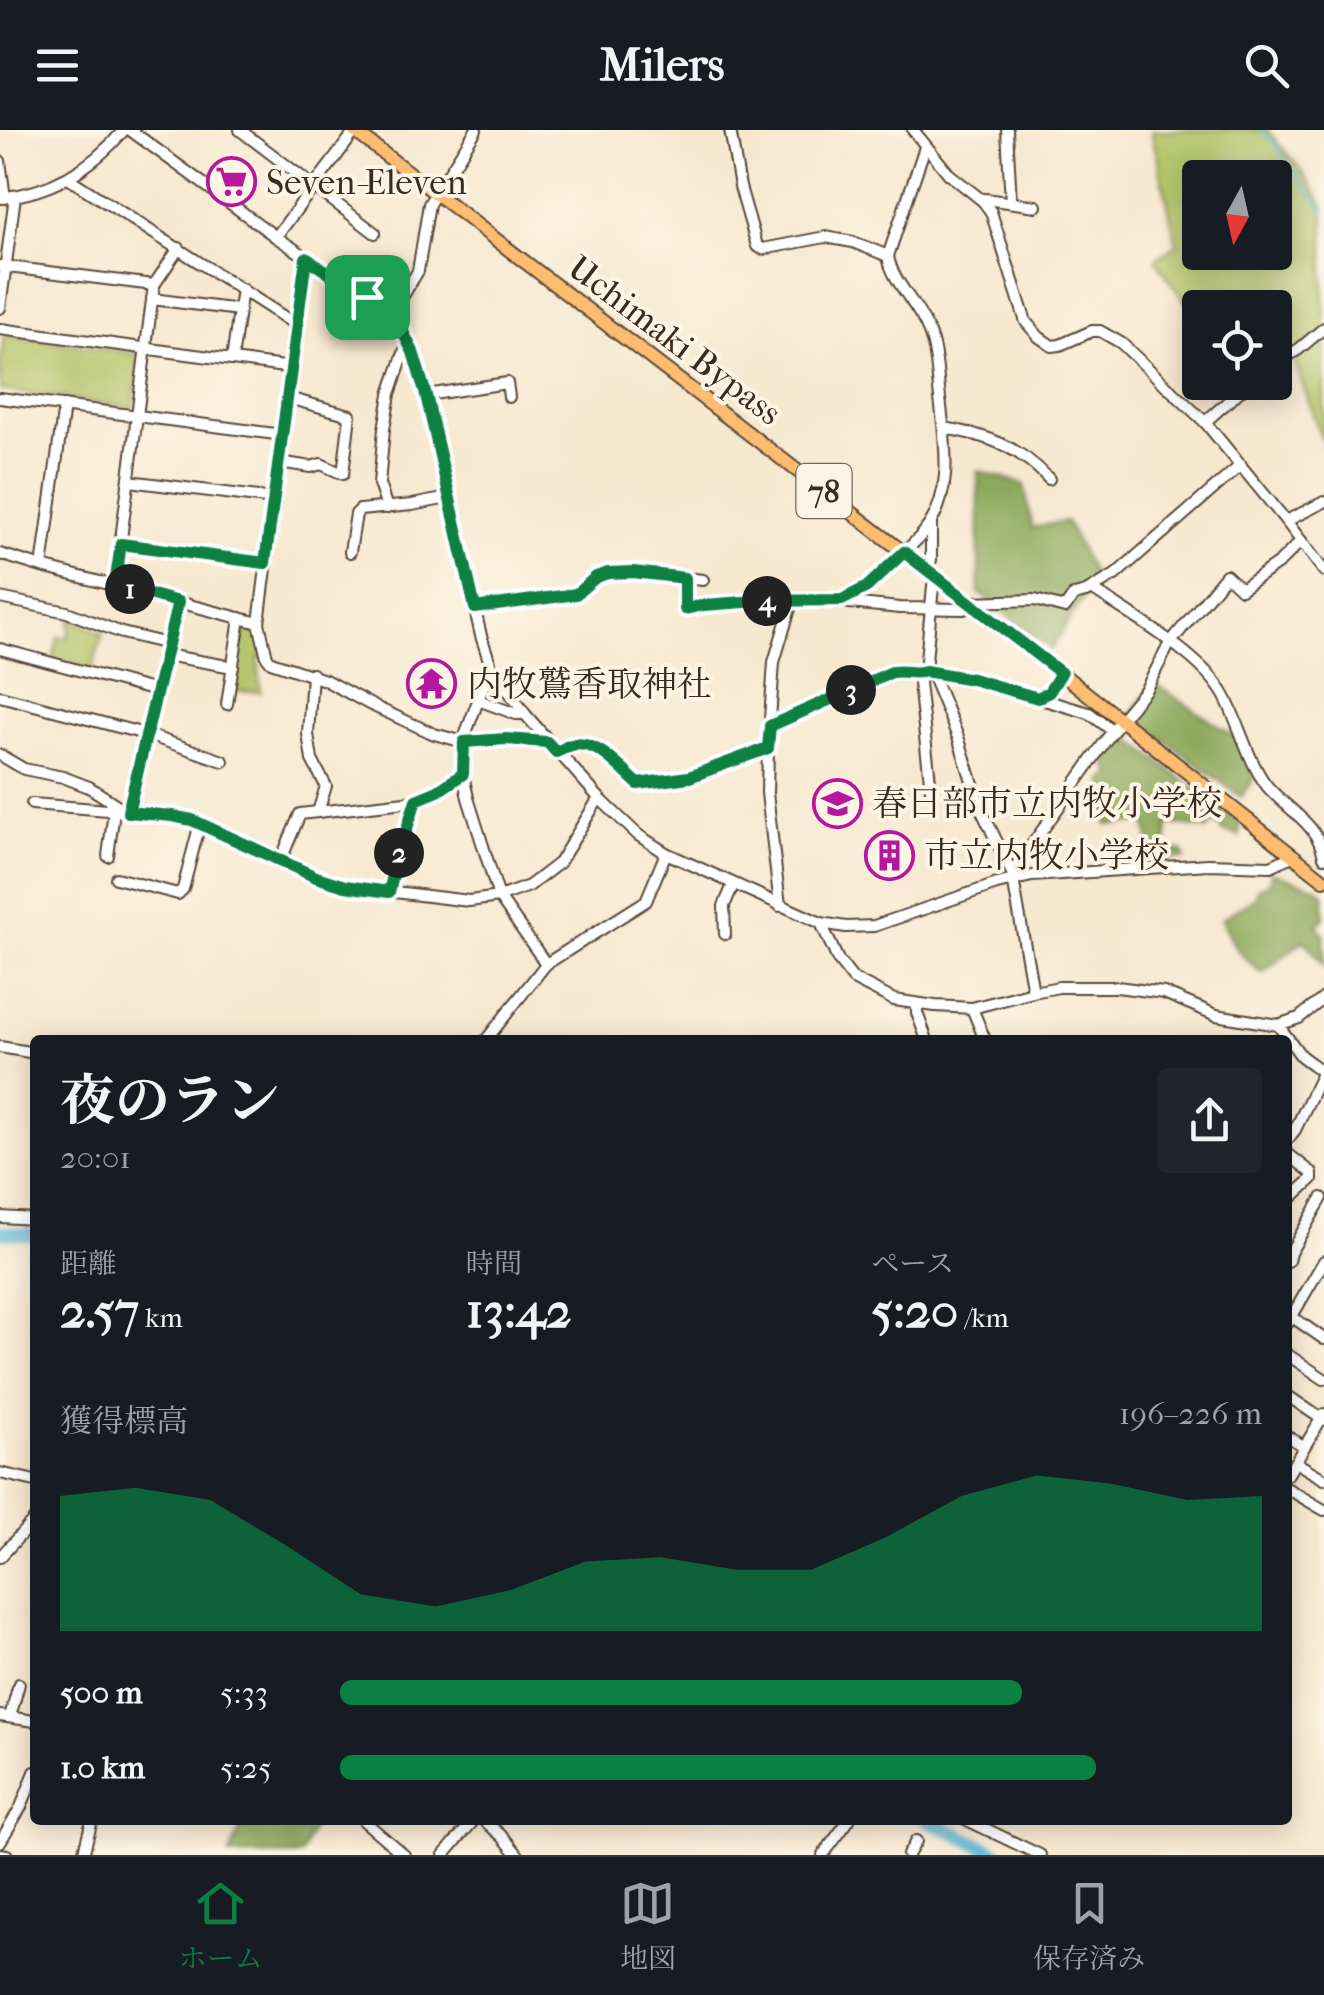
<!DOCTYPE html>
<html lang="ja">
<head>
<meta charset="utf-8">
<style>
  :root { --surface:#171b24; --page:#20242c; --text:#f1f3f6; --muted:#9ea1a6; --line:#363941; --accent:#0b8043 }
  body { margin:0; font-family:"IM FELL French Canon","Noto Serif JP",serif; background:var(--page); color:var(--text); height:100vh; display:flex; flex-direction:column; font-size:38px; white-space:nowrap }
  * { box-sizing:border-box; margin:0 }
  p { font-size:32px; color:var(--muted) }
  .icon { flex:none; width:55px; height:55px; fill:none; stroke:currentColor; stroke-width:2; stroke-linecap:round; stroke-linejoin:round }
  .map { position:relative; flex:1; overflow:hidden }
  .details { position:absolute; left:30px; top:905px; width:1262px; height:790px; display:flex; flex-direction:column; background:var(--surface); border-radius:10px; box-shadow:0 5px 25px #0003 }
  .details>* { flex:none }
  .needle { width:65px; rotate:188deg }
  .buttons { position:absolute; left:1182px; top:30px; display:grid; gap:20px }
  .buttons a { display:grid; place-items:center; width:110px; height:110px; border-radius:10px; background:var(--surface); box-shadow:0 5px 25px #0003; font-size:50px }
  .pin { position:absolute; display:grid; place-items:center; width:85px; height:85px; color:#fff; margin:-42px; border-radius:20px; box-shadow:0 5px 15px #0006 }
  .km { position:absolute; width:50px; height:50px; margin:-25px; border-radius:50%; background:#222; color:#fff; font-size:28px; line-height:50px; text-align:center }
  .round { display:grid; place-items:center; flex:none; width:105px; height:105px; border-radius:10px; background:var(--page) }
  .summary { display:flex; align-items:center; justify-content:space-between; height:170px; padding:0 30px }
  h1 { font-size:55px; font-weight:700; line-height:75px }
  .figures { display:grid; grid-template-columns:repeat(3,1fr); gap:15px; height:170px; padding:10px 30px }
  .figures div { display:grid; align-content:center }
  .figures b { font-size:50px; font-weight:700 }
  .figures small { font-size:28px; font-weight:400 }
  .figures p { font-size:28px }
  .chart { height:280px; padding:20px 30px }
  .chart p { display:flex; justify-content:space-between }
  .chart svg { width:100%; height:180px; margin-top:10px; fill:var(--accent); opacity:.7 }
  ul { padding:0 30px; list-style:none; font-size:32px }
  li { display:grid; grid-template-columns:160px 120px 1fr; align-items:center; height:75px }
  li i { height:25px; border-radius:12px; background:var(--accent) }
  header { display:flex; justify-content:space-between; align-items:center; height:130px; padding:0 30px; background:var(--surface); font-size:45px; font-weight:700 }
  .menu { display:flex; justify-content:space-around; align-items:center; height:140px; border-top:2px solid var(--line); background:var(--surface); font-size:28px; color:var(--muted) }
  .menu a { display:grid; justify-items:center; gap:5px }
  .menu .current { color:var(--accent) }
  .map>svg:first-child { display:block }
</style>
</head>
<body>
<header><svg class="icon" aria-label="menu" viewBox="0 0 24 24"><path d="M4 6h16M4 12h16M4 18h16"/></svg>Milers<svg class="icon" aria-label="search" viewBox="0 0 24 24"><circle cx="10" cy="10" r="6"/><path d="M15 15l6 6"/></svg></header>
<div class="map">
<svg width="1324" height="1725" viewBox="0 0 1324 1725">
  <rect width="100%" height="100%" fill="#fcf5e5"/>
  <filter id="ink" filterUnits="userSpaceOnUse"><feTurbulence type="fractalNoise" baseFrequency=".01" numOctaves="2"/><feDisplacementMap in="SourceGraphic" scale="20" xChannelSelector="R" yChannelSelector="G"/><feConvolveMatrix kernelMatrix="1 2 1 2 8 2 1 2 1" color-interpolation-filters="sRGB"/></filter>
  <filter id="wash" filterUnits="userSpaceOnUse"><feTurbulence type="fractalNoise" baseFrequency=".0048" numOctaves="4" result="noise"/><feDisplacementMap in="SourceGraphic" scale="40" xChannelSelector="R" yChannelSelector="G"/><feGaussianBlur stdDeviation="2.25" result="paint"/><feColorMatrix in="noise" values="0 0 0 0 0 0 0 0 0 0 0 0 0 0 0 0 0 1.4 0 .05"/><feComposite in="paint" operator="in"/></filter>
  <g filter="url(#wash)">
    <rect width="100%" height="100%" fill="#f7e8d0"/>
    <!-- green -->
    <g fill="#b1c366" stroke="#767642" stroke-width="2.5" fill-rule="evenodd">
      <path d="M 1151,0 L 1267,0 L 1301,40 L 1324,76 L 1324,316 L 1292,224 L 1275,235 L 1275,178 L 1200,178 L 1200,192 L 1155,129 L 1177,115 ZM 1200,48 L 1275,48 L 1275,122 L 1200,122 Z"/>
      <path d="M 4,204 L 140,224 L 133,278 L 0,260 L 0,237 Z"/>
      <path d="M 71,489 L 103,503 L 92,540 L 53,530 L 58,507 L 68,508 Z"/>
      <path d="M 248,493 L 260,506 L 264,527 L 258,528 L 261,562 L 233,561 L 243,495 Z"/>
    </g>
    <!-- forest -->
    <g fill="#8ca95b" stroke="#646a3c" stroke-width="2.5">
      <path d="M 978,341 L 1024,354 L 1032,398 L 1066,391 L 1095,449 L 1051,519 L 979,463 Z"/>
      <path d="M 1154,553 L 1241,611 L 1254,648 L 1241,667 L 1130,584 Z"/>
      <path d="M 1118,600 L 1240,694 L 1239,706 L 1222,701 L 1220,694 L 1210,693 L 1208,699 L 1168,693 L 1167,717 L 1183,722 L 1185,729 L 1152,728 L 1146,692 L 1107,695 L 1104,650 L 1112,645 L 1102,622 Z"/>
      <path d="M 1271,742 L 1315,757 L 1324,763 L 1324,788 L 1317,797 L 1324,804 L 1324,836 L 1304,810 L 1262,843 C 1240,825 1232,816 1222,789 L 1255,767 L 1259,757 L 1269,754 Z"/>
      <path d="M 244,1690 L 316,1690 L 301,1725 L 230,1725 Z"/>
    </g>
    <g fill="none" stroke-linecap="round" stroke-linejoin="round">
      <!-- stream -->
      <path stroke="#59b4d7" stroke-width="2.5" d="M 1261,0 L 1276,16 L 1324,82"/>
      <!-- river -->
      <g stroke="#59b4d7" stroke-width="14">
        <path d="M 0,1102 L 35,1105"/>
        <path d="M 927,1690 L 1001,1725"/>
      </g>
    </g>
  </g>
  <g filter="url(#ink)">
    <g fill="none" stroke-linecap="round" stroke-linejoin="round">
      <defs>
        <g id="minor">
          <path d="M 130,0 L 276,107 L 367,167 L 391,186 L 402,200 L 413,222 L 426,265 L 481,506 L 491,536 L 525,584 L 599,668 L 638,705 L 666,723 L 821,793 L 846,797 L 874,796 L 997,754 L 1032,746 L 1208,734 L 1271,736 L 1294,725"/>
          <path d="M 240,0 L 375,103"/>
          <path d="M 730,0 L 740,57 L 757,116 L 763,119 L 825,107 L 853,112 L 888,126"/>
          <path d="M 913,0 L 949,44 L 983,71 L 991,82 L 1026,192 L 1039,207 L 1052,216 L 1060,215 L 1092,201 L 1100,201 L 1121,213 L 1205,292 L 1286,391 L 1324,441"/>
          <path d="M 1007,0 L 1011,72"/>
          <path d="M 0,31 L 5,68"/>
          <path d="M 68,48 L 298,196"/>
          <path d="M 0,68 C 50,63 92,38 124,0"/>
          <path d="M 983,71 L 985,69 L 1036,76"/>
          <path d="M 276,107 L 356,0"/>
          <path d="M 306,127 L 259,493 L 267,527 L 271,532 L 325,550 L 371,575 L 434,604 L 464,612 L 506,609 L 547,612"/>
          <path d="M 0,136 L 154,155"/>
          <path d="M 152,169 L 239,180"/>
          <path d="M 0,178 L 15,66"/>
          <path d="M 391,186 L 418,141 L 429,74 L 476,0"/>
          <path d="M 0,199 L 292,238"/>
          <path d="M 232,230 L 242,159"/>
          <path d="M 1275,234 L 1299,219 L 1324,198"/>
          <path d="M 426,265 L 507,253 L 509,267"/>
          <path d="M 0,268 L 283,305"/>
          <path d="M 1205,292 L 1250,252"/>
          <path d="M 944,298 C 986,305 1019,316 1049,349"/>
          <path d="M 279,332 L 311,337 L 321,334 L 343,344 L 350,285 L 288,268"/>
          <path d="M 129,351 L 274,369"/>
          <path d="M 387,378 L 379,354 L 384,299 L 390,264 L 408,211"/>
          <path d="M 1286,391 L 1324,372"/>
          <path d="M 121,414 L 265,433"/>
          <path d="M 350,422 L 356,384 L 360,380 L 412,375 L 448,368"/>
          <path d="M 0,424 L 42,437 L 259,493"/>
          <path d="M 931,430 L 931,393"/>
          <path d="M 42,437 L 64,276"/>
          <path d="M 685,448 L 685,479 C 736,469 790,470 842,470 L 849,473 L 900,478 L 964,479"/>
          <path d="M 115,455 L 154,155 L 179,118"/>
          <path d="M 1092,459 C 1130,485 1202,525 1224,565 C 1239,592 1248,632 1267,656 C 1288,681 1318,693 1324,727"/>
          <path d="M 0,468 L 67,482 L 122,503 L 168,514"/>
          <path d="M 842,470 C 864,460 880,446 897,429 C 906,420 916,412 924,402 C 955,364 945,312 940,268 C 937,245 937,221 928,200 C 918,174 892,152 888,126 L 925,17"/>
          <path d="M 968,472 L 1035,470 L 1065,478 L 1074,465 L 1086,462 L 1115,445 L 1241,335"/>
          <path d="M 475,479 L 576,464 L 596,447 L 608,443 L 633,442 L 703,450"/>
          <path d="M 0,519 L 156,561"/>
          <path d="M 165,525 L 233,537"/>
          <path d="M 925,541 L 933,456"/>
          <path d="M 931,542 L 958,607 L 981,679 L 1012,743 L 1033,862"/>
          <path d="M 312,544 L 308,604 L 312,630 L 326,656 L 318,682"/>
          <path d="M 918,544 L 931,660"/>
          <path d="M 0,566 L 145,604 L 223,631"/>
          <path d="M 1039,567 L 1049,562 L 1061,543"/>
          <path d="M 478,570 L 516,584 L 525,584"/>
          <path d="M 227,574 L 240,488"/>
          <path d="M 770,596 L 892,542 C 905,540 915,545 925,541 L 972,549 L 1089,583 L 1113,601"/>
          <path d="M 556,623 L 573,615 L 596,618 L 638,654 L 689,647 L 768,618"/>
          <path d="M 0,625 L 24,639 L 63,647 L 89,657 L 123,679"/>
          <path d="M 32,674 L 171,685 L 206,695 L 280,732 L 345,756 L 469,771 L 499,767 L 468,668 L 462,640 L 464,612 L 467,600 L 491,536"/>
          <path d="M 128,682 L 179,471"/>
          <path d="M 108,726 L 114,681"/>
          <path d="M 280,732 L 300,684 L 414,671 L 438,661 L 463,643"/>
          <path d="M 1012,743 L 1121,589 L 1146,559 L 1170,513 L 1226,445 L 1241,459 L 1280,432 L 1301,411"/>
          <path d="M 116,748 L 178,764 L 183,759 L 200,693"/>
          <path d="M 389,762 L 396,733 L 416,670"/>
          <path d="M 780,776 L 767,663 L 768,618 L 774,532 L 792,472"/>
          <path d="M 821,793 L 838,830 L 853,849 L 894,870 L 935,876 L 972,878 L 1033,862 L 1059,857 L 1117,857 L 1164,863 L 1216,885 L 1278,895 L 1299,888 L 1324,868"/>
          <path d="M 725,804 L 724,776 L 733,755"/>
          <path d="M 546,834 L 646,771 L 666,723"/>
          <path d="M 917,874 L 917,883 L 927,910"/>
          <path d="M 972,878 L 985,910"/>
          <path d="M 1278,895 L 1301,926 L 1324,943"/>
          <path d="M 486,910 L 546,834 L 499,767 L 529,756 L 559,733 L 599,668"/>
          <path d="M 0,917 L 35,923"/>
          <path d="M 1288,1009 L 1295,1000 L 1324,939"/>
          <path d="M 1288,1024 L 1312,1043 L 1312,1049 L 1288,1071"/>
          <path d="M 0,1087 L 35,1089"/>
          <path d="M 1288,1131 L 1290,1123 L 1322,1068"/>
          <path d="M 1288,1184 L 1324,1209"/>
          <path d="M 1288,1193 L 1324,1131"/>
          <path d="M 1288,1225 L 1324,1249"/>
          <path d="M 1288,1266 L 1323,1290"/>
          <path d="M 1288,1307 L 1304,1316"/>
          <path d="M 1295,1332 L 1324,1349"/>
          <path d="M 0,1343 L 35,1351"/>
          <path d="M 1288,1344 L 1324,1284"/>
          <path d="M 1288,1359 L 1324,1380"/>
          <path d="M 0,1427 L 35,1389"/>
          <path d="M 0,1586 L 35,1591"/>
          <path d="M 10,1587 L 19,1554"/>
          <path d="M 363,1690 L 404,1725"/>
          <path d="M 484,1690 L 504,1708 L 518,1725"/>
          <path d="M 967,1690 L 1040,1725"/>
          <path d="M 0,1712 L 21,1677 L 35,1642"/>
          <path d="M 0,1724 L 7,1725"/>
          <path d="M 83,1725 L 92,1690"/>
          <path d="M 444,1725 L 474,1690"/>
          <path d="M 823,1725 L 849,1690"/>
          <path d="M 908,1725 L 916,1711"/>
        </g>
        <path id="major" d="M 353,0 L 1061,543 L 1324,750"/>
      </defs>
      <!-- minor casing -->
      <use href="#minor" stroke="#574639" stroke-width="14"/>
      <!-- major casing -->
      <use href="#major" stroke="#574639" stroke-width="16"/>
      <!-- minor -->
      <use href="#minor" stroke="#fff" stroke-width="10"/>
      <!-- major -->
      <use href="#major" stroke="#fdbc70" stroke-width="12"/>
    </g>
  </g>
  <g fill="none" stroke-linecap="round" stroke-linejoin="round" filter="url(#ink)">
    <defs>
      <path id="route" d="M 306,128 L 382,178 L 402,200 L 413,222 L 426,265 L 475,478 L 576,464 L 596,447 L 608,443 L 633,442 L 685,448 L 685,479 L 704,475 L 758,471 L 842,470 L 867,457 L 904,422 L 1061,543 L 1049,562 L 1038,568 L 972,549 L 925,541 C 916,545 905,540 892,542 L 770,596 L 768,618 L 689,647 L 638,654 C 621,639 597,609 572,615 C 567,616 562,620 556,622 L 547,612 L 506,609 L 464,612 L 463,644 L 438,661 L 416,670 L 396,733 L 389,762 L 345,756 L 316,747 L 192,690 L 172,686 L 128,682 L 178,472 L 115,455 L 121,414 L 265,433 Z"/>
    </defs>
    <!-- route casing -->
    <use href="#route" stroke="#fff" stroke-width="20"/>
    <!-- route -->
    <use href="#route" stroke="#0b8043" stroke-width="12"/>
  </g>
  <!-- icons -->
  <defs>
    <symbol id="supermarket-ring" viewBox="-11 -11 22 22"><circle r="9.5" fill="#fcf5e5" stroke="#b5179e" stroke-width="1.5"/><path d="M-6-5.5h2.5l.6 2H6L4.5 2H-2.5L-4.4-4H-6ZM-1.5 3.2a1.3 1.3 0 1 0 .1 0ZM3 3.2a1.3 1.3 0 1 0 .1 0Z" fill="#b5179e"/></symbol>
    <symbol id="temple-ring" viewBox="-11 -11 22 22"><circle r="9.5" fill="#fcf5e5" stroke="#b5179e" stroke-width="1.5"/><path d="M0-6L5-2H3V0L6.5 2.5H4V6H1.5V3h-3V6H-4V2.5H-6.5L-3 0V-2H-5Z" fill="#b5179e"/></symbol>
    <symbol id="school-ring" viewBox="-11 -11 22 22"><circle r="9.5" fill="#fcf5e5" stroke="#b5179e" stroke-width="1.5"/><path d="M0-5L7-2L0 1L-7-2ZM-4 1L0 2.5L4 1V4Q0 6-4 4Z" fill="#b5179e"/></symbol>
    <symbol id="building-ring" viewBox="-11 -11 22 22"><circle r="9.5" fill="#fcf5e5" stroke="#b5179e" stroke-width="1.5"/><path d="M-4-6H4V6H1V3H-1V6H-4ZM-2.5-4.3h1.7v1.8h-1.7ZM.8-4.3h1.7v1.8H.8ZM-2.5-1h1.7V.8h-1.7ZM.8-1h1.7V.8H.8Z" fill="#b5179e"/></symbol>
  </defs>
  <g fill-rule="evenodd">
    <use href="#supermarket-ring" x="204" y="24" width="55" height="55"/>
    <use href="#temple-ring" x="404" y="526" width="55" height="55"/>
    <use href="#school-ring" x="810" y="646" width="55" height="55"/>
    <use href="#building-ring" x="862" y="698" width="55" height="55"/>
  </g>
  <g text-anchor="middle" stroke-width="8" stroke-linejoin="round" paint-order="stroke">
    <!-- shield labels -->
    <rect fill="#fcf5e5" stroke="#75675a" stroke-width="2.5" x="796.5" y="334" width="55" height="54" rx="8"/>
    <g font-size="32" font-weight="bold" fill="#3b2a1e">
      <text x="824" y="372">78</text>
    </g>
    <!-- poi labels -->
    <g font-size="35" fill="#3b2a1e" stroke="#fcf5e5" text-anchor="start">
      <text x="266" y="64">Seven-Eleven</text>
      <text x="467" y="566">内牧鷲香取神社</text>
      <text x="872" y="685">春日部市立内牧小学校</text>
      <text x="924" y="737">市立内牧小学校</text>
    </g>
    <!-- street labels -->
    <g font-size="35" fill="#3b2a1e" stroke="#fcf5e5">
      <text transform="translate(675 210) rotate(37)" y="12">Uchimaki Bypass</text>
    </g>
  </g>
</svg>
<div class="buttons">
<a><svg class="needle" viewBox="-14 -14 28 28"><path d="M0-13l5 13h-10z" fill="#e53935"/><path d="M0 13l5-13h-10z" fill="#9ea1a6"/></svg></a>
<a><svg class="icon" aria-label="locate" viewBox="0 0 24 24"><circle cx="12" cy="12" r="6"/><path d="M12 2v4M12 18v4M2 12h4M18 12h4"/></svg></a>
</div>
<div class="pin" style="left:367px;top:167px;background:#1e9e55"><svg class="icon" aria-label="arrive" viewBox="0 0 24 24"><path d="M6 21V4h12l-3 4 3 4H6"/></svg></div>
<b class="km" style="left:130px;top:459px">1</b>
<b class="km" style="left:399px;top:723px">2</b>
<b class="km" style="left:851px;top:560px">3</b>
<b class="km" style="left:767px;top:471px">4</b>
<section class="details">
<div class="summary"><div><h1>夜のラン</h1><p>20:01</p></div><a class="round"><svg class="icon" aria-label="share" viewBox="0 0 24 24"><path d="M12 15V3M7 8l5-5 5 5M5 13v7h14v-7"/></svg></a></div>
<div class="figures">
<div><p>距離</p><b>2.57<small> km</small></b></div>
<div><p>時間</p><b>13:42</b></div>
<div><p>ペース</p><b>5:20<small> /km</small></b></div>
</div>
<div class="chart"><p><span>獲得標高</span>196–226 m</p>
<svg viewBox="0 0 160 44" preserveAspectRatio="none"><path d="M0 44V11L10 9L20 12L30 23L40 35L50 38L60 34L70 27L80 26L90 29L100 29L110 21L120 11L130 6L140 8L150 12L160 11V44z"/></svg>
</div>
<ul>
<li><b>500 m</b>5:33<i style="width:74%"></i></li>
<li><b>1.0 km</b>5:25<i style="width:82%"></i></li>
</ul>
</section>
</div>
<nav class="menu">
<a class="current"><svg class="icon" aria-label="home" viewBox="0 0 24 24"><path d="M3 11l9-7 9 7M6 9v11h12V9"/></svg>ホーム</a>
<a><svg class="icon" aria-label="map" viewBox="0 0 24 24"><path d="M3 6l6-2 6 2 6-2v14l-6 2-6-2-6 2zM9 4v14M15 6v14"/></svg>地図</a>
<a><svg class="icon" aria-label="saved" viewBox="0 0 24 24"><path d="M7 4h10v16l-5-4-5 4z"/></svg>保存済み</a>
</nav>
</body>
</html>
